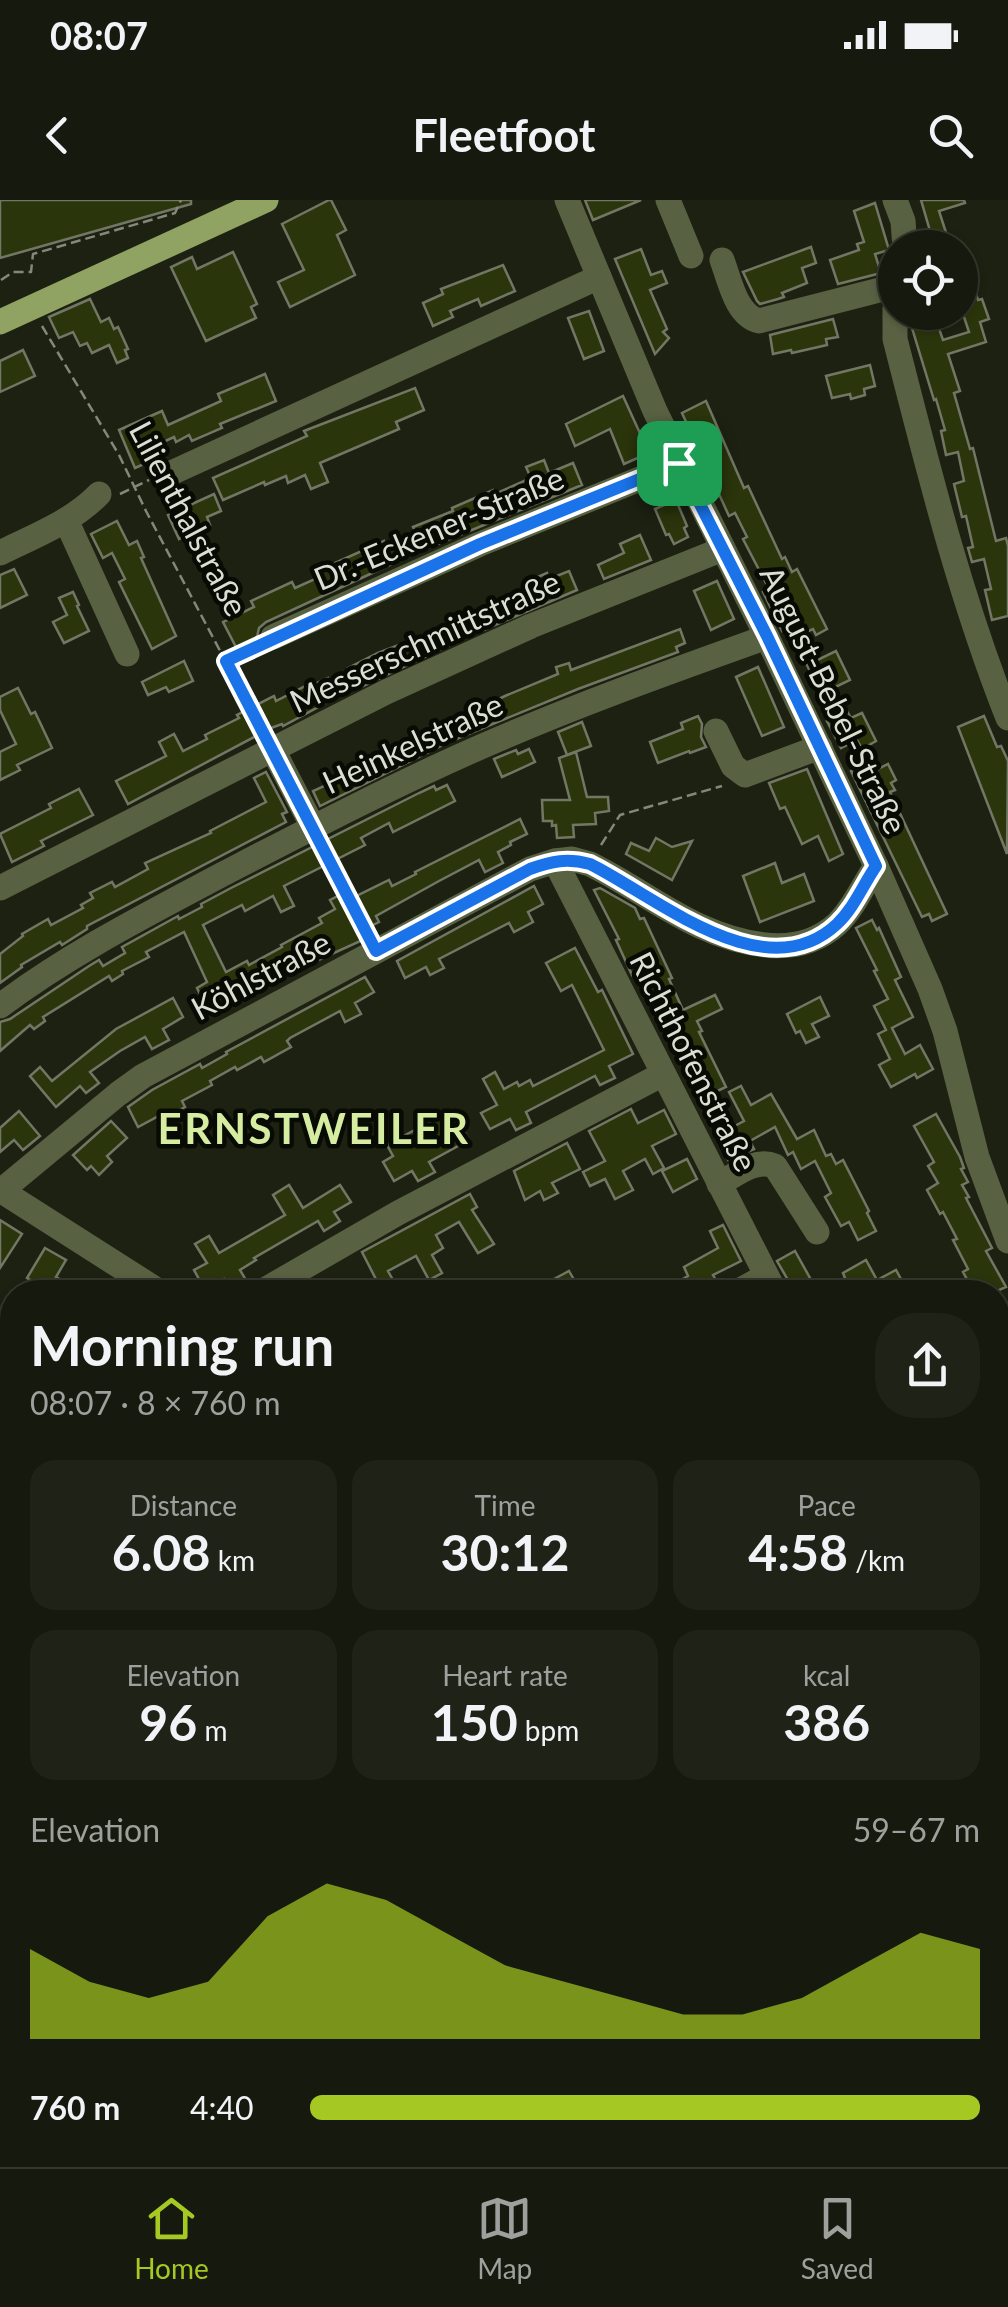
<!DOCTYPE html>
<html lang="en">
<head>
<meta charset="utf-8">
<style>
  :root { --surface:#16190d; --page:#1f2216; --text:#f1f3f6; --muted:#9ea09d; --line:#35382e; --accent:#a5c822 }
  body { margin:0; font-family:Lato,sans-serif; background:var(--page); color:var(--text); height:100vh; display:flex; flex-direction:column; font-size:38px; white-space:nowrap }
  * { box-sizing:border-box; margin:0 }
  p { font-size:32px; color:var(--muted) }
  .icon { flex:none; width:55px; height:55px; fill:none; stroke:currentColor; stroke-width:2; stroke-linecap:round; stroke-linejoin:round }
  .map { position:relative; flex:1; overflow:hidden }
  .drawer { position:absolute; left:0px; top:1080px; width:1010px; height:888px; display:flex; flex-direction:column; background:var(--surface); border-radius:40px 40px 0 0; box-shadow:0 2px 8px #0004,0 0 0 2px var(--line) }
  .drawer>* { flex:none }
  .controls { position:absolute; left:878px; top:30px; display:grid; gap:20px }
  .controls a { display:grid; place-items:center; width:100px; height:100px; border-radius:50%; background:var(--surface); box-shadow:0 2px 8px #0004,0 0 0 2px var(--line); font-size:50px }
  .pin { position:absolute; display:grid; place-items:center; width:85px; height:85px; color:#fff; margin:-42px; border-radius:20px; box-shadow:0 5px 15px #0006 }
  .round { display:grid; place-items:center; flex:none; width:105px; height:105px; border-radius:40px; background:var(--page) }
  .overview { display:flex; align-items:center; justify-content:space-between; height:170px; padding:0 30px }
  h1 { font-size:55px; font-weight:700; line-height:75px }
  .stats { display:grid; grid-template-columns:repeat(3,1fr); gap:15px; height:170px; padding:10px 30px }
  .stats div { display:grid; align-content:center; border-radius:25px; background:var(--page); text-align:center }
  .stats b { font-size:50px; font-weight:700 }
  .stats small { font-size:28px; font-weight:400 }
  .stats p { font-size:28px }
  .chart { height:280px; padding:20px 30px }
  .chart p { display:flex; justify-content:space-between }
  .chart svg { width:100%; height:180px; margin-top:10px; fill:var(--accent); opacity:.7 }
  ul { padding:0 30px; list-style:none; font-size:32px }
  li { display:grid; grid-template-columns:160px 120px 1fr; align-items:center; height:75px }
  li i { height:25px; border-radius:12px; background:var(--accent) }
  .status { display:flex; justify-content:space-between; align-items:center; height:70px; padding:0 50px; background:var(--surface); direction:ltr }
  .status svg { height:28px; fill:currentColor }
  header { display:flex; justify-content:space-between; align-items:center; height:130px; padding:0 30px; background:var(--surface); font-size:45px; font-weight:700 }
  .tab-bar { display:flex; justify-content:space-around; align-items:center; height:140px; border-top:2px solid var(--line); background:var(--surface); font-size:28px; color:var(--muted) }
  .tab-bar a { display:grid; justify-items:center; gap:5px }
  .tab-bar .current { color:var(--accent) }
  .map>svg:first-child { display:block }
</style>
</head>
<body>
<div class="status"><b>08:07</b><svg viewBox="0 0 49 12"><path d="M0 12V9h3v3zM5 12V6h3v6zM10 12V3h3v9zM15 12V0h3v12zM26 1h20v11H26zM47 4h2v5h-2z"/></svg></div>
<header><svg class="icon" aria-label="back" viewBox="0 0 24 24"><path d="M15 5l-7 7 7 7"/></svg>Fleetfoot<svg class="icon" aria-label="search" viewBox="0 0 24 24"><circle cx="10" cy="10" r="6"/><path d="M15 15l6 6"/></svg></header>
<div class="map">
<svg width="1008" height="1967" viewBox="0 0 1008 1967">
  <rect width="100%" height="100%" fill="#1d2111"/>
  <!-- building -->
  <g fill="#2b350b" stroke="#717764" stroke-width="2.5">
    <path d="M 0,0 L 191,0 L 191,4 L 0,58 Z"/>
    <path d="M 329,0 L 331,0 L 346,30 L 337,35 L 355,75 L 290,107 L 278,82 L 304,70 L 282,24 Z"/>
    <path d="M 585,0 L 641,0 L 593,20 Z"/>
    <path d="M 921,0 L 964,0 L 965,3 L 939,11 L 951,48 L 935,48 Z"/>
    <path d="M 875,3 L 889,50 L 875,54 L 881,73 L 838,84 L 830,60 L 859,50 L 857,44 L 864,42 L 854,11 Z"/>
    <path d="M 811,47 L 816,63 L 802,68 L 807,83 L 782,93 L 784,97 L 778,99 L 760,104 L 757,101 L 743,72 Z"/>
    <path d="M 641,49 L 651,75 L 662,71 L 667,83 L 650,90 L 667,129 L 663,132 L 669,138 L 655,154 L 615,59 Z"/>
    <path d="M 233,52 L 257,104 L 251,107 L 256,118 L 206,141 L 171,67 L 192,57 L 197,69 Z"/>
    <path d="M 963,53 L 978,100 L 982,99 L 989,119 L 980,122 L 986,142 L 948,154 L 960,191 L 954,193 L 970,249 L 973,248 L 996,341 L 1006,338 L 1008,346 L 1008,416 L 992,420 L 985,390 L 991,389 L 984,359 L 972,362 L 968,348 L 973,347 L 966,316 L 962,317 L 954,284 L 964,281 L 958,252 L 946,255 L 941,231 L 945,230 L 936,199 L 934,200 L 912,128 L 936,120 L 943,140 L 969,132 L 960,105 L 960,54 Z"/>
    <path d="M 503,65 L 515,91 L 481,106 L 478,99 L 450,111 L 453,117 L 433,126 L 423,103 L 443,94 L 441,89 Z"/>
    <path d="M 90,99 L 101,122 L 109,118 L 114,129 L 118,127 L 128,149 L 125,150 L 128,158 L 117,163 L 109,145 L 92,153 L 87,143 L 80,146 L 73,132 L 59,138 L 49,117 Z"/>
    <path d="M 589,111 L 604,151 L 584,159 L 568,118 Z"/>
    <path d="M 833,119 L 838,137 L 826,139 L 827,145 L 792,153 L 791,150 L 773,154 L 770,135 Z"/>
    <path d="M 23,150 L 35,176 L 0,192 L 0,161 Z"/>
    <path d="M 870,165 L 875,186 L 864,189 L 865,195 L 851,199 L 850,194 L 832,198 L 826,176 Z"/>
    <path d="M 265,174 L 276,201 L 220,224 L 222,228 L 192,241 L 189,235 L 176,242 L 174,237 L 150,248 L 155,259 L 135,268 L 119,230 L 162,211 L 168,225 L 221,201 L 218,194 Z"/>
    <path d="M 415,188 L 424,210 L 396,222 L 399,229 L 320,263 L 328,282 L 311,289 L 305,275 L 288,283 L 286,276 L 265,285 L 264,282 L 223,300 L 213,278 L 307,236 L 304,231 Z"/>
    <path d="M 623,196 L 649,253 L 624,264 L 610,229 L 575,246 L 566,224 Z"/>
    <path d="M 706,201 L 744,288 L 748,286 L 782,359 L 785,357 L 792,372 L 797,369 L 827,429 L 816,435 L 813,429 L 797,436 L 792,426 L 782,431 L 763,392 L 769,389 L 743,339 L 747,337 L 735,313 L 729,316 L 682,213 Z"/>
    <path d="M 544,260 L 549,273 L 573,263 L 582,285 L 423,350 L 421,345 L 392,358 L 394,363 L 266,422 L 259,428 L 257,437 L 236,447 L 223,422 L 254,407 L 251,401 L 292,382 L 295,388 L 322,376 L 319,370 L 384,341 L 385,344 L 415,331 L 413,327 L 453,311 L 452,308 L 493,290 L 495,294 L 531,278 L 526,267 Z"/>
    <path d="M 214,294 L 221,311 L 207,317 L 210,325 L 179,339 L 168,315 Z"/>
    <path d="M 676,300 L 687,326 L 684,328 L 688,337 L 674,344 L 669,334 L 666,335 L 655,309 Z"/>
    <path d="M 117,321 L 129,345 L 137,341 L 144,357 L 141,358 L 176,436 L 152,449 L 119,382 L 125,379 L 112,353 L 103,358 L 91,334 Z"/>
    <path d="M 640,335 L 651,360 L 604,379 L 598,365 L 624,353 L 620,344 Z"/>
    <path d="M 14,369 L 27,395 L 0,408 L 0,375 Z"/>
    <path d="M 569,371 L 577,390 L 479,432 L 471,413 L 535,385 L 533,379 L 547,373 L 549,379 Z"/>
    <path d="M 717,381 L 734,419 L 711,430 L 694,391 Z"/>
    <path d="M 73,392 L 79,405 L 77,406 L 89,431 L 64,443 L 53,422 L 67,415 L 59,398 Z"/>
    <path d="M 446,427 L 454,443 L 357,489 L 348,468 L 378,453 L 399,445 L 400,448 Z"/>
    <path d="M 680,429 L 685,443 L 676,447 L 678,452 L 578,489 L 449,542 L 320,606 L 313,591 L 379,561 L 376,555 L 398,543 L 416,535 L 418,538 L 505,496 L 558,474 L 556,467 L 569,463 L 571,470 Z"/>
    <path d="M 836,451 L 850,480 L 821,494 L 807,465 Z"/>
    <path d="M 184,461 L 193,481 L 169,492 L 166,487 L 148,495 L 142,482 Z"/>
    <path d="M 758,467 L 784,527 L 762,536 L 736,477 Z"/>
    <path d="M 328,478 L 333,492 L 322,498 L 324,504 L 283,526 L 282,524 L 271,528 L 128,604 L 116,581 L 166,556 L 159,542 L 174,534 L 183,551 L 207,539 L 205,535 L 239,518 L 237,515 L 274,496 L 276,501 L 313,482 L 315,484 Z"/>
    <path d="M 18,488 L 31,514 L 35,512 L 52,548 L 17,565 L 20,570 L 0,580 L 0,552 L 16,544 L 0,510 L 0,497 Z"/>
    <path d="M 847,511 L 851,518 L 862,513 L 876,541 L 862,549 L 857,540 L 841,548 L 827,521 Z"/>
    <path d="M 698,516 L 702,524 L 701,537 L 706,547 L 690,553 L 689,551 L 658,563 L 650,542 L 683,529 L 681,523 Z"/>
    <path d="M 984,516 L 997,547 L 1001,546 L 1008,561 L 1007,654 L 958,527 Z"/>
    <path d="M 582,522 L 591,546 L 567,555 L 558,532 Z"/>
    <path d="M 529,549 L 535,562 L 502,577 L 494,559 L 516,550 L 518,554 Z"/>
    <path d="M 576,552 L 587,597 L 608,597 L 609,611 L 595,613 L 596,624 L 573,625 L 574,637 L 557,638 L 556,625 L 552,626 L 552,621 L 543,621 L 542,600 L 570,600 L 559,558 Z"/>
    <path d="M 868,563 L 872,572 L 888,564 L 896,580 L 891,583 L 895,590 L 890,592 L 947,714 L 932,721 L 929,714 L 922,717 L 851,571 Z"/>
    <path d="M 807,569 L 843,654 L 829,661 L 818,636 L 802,644 L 785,607 L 780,609 L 769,583 Z"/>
    <path d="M 266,572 L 287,612 L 282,614 L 286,622 L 87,726 L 87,729 L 62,745 L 60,742 L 21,765 L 22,767 L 0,783 L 0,754 L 23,736 L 22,734 L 48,719 L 51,725 L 83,708 L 81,705 L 93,698 L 90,693 L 112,682 L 115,687 L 148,669 L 145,663 L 211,633 L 210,631 L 266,602 L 254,578 Z"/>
    <path d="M 447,585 L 455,601 L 393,632 L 389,623 L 361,638 L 365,645 L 284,686 L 294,706 L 281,712 L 273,696 L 245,711 L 242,705 L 203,725 L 226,772 L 247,761 L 249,765 L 282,747 L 281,745 L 322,723 L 319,718 L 335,709 L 330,700 L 342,694 L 346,701 L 389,680 L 392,686 L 416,674 L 415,672 L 520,619 L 527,634 L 510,642 L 511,645 L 498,652 L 503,663 L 485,672 L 479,660 L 439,681 L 376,716 L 379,722 L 361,731 L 365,739 L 314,762 L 309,752 L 289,761 L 243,786 L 249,796 L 234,804 L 229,794 L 206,806 L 197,788 L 207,782 L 184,732 L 146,752 L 149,757 L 122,771 L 123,774 L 112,781 L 109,776 L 43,817 L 45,821 L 34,829 L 30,825 L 0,851 L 0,822 L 10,819 L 89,766 L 99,760 L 103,766 L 125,753 L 122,747 L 178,716 L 179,719 L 202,707 L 201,704 L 231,688 L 419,593 L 434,586 L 436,590 Z"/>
    <path d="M 79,589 L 93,615 L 41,641 L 44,646 L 12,662 L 0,634 L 51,608 L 49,604 Z"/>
    <path d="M 656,638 L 672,647 L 692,641 L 672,680 L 626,654 L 631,643 L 649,651 Z"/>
    <path d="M 775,663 L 782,683 L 804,674 L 814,701 L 760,722 L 743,676 Z"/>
    <path d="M 534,686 L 543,704 L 528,712 L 533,722 L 514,732 L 509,723 L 439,759 L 444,768 L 430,775 L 426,767 L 405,778 L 397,761 Z"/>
    <path d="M 600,688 L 635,708 L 640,719 L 644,718 L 672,778 L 669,779 L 683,810 L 715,795 L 722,809 L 697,821 L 702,831 L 699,832 L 726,887 L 709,895 L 692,864 L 687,866 L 676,844 L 682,841 L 646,769 L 632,775 L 616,740 L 619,739 L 594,690 Z"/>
    <path d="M 872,720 L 877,730 L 879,728 L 901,777 L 895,780 L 913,817 L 892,828 L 905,854 L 920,845 L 933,869 L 917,878 L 915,874 L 891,887 L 879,865 L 890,859 L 878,834 L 886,830 L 874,806 L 888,799 L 874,771 L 877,770 L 856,728 Z"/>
    <path d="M 575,748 L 598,792 L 602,790 L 633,854 L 609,866 L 615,878 L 600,885 L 595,876 L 526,912 L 531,923 L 516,930 L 510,919 L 490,929 L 481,913 L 497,905 L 483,879 L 495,872 L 504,889 L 517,882 L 519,886 L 530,880 L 533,886 L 604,850 L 572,785 L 561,791 L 546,763 Z"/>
    <path d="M 365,777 L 374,792 L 355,803 L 361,814 L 345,822 L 340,811 L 290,838 L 287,841 L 291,847 L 264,862 L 261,857 L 237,870 L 235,867 L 210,881 L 212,885 L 182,901 L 185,907 L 170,915 L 168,911 L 138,927 L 128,907 L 152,890 L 200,864 L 202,868 L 227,854 L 226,852 Z"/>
    <path d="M 820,797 L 829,816 L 812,824 L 819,837 L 806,843 L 800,831 L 796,833 L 787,814 Z"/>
    <path d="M 173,798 L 183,817 L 163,829 L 169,840 L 152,849 L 145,837 L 120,851 L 90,872 L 99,883 L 86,893 L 80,886 L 56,907 L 30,876 L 40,867 L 52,881 L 116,829 Z"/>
    <path d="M 741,886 L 751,905 L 771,894 L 797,939 L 814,930 L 826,956 L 831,954 L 836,964 L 843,960 L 869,1011 L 867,1013 L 876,1031 L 858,1040 L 849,1022 L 841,1026 L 825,997 L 831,993 L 815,961 L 801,969 L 793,952 L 788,955 L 775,927 L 750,941 L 754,949 L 728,960 L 716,936 L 744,921 L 729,892 Z"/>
    <path d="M 631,909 L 638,923 L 664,910 L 676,934 L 652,946 L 664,968 L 653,974 L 645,959 L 623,971 L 633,990 L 615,999 L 605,979 L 590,986 L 583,972 L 605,961 L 589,931 Z"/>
    <path d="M 452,910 L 469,940 L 429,962 L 435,972 L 418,981 L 412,971 L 394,981 L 383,962 L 393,956 L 387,945 Z"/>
    <path d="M 19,911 L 40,936 L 23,950 L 14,940 L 0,952 L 0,928 Z"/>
    <path d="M 936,914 L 960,957 L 964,968 L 961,969 L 968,982 L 962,985 L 969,997 L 966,998 L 992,1048 L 986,1051 L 1006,1087 L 995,1092 L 974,1092 L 963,1072 L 968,1069 L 953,1040 L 957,1039 L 943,1012 L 940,1014 L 927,990 L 938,983 L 928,966 L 934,962 L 914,926 Z"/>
    <path d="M 111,921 L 127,938 L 107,956 L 112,962 L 99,975 L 91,966 L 87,970 L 73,955 Z"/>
    <path d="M 567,943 L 580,969 L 552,983 L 558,993 L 544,1000 L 540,991 L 525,1000 L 514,971 Z"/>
    <path d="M 687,959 L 697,979 L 673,992 L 662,971 Z"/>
    <path d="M 289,985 L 303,1008 L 340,985 L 351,1002 L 334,1012 L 340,1021 L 324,1031 L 318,1021 L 254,1058 L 256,1060 L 240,1070 L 246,1080 L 238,1085 L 230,1089 L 224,1079 L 205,1090 L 194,1070 L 207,1063 L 195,1044 L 209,1036 L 219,1053 L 285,1015 L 273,995 Z"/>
    <path d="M 470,994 L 477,1007 L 472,1010 L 494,1044 L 478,1053 L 459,1022 L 436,1035 L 443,1048 L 432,1055 L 442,1073 L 429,1080 L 416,1056 L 388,1071 L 394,1082 L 381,1089 L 362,1052 Z"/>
    <path d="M 0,1020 L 22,1034 L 0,1068 Z"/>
    <path d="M 723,1025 L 741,1061 L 713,1075 L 717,1082 L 698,1092 L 659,1092 L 688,1076 L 684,1067 L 718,1048 L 710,1031 Z"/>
    <path d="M 45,1048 L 66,1060 L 56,1077 L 84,1092 L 52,1092 L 27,1078 Z"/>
    <path d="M 795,1051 L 810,1078 L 792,1087 L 777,1061 Z"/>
    <path d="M 866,1060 L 877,1080 L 896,1070 L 908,1092 L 844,1092 L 838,1082 L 845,1078 L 843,1073 Z"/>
    <path d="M 569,1071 L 581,1092 L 530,1092 Z"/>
    <path d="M 0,1554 L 12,1578 L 12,1637 L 0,1614 Z"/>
    <path d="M 0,1763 L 12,1786 L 12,1845 L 0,1852 Z"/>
  </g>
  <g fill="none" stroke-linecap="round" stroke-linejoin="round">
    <!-- path -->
    <g stroke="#84887b" stroke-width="2.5" stroke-dasharray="10 5" stroke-linecap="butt">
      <path d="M 1,80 L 13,72 L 31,72 L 33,54 L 175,13 L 181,0"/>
      <path d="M 42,126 L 119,255 L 146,311 L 263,532"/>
      <path d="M 120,294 L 149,280"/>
      <path d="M 226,461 L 254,447"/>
      <path d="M 601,645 L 620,615 L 722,586"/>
      <path d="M 323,646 L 366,733"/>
      <path d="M 329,1955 L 336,1967"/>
      <path d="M 536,1967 L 543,1955"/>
    </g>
    <!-- minor -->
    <g stroke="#586142" stroke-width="25">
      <path d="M 567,0 L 655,211 L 767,437 L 876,666 L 930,789 L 945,831 L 977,957 L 1008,1041"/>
      <path d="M 668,0 L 691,56"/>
      <path d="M 895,0 L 903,21 L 905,48"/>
      <path d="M 722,60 C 730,81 736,115 759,121 L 895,86"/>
      <path d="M 895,109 L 895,139 C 928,268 959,394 1008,518"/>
      <path d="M 169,274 L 599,77"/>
      <path d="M 66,320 L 127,454"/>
      <path d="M 0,353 C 34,336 72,322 99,294"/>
      <path d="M 273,437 L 480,344 L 679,263"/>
      <path d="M 716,531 L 733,566 L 745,575 L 820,547"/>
      <path d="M 272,548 L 313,627"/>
      <path d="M 555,661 L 775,1092"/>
      <path d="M 0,688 L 386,492 L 531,426 L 723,349"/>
      <path d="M 0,806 C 69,754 146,715 223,674 C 306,631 390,587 476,549 C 571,507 669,472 767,437"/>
      <path d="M 719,984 C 737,974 755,958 775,966 L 817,1032"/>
      <path d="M 0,990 L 160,1092"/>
      <path d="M 1,991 L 118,894 L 143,876 L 530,669 L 555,661 L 572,659 L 590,664 C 649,693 697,738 765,745 C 792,748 816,743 837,724 C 854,708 863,685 876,666"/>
      <path d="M 261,1092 L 398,1013 L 663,874"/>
      <path d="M 737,1092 L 766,1076"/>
      <path d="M 0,1258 L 12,1262"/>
      <path d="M 0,1511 L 12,1535"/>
      <path d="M 998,1814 L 1008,1822"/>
      <path d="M 0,1913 L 12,1936"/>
      <path d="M 23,1955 L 29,1967"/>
      <path d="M 234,1955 L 240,1967"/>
      <path d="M 361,1955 L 367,1967"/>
      <path d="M 606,1955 L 612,1967"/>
      <path d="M 443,1967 L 446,1955"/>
    </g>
    <!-- major -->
    <path stroke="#90a362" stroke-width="25" d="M 0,122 L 266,0"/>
  </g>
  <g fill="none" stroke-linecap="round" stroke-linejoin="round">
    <defs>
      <path id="route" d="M 679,263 L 767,436 L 876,666 C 863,685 854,708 837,724 C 765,792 655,696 590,664 C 567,658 552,661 530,669 L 376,751 L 226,461 L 480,344 Z"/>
    </defs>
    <!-- route casing -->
    <use href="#route" stroke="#fff" stroke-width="20"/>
    <!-- route -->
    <use href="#route" stroke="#1a73e8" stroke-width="12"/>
  </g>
  <g text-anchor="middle" stroke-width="9" stroke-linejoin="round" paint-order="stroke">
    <!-- street labels -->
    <g font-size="32" fill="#daded3" stroke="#080a04">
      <text transform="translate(188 319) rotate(62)" y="11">Lilienthalstraße</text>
      <text transform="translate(439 329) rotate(-23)" y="11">Dr.-Eckener-Straße</text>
      <text transform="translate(425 442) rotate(-25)" y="11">Messerschmittstraße</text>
      <text transform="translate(833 500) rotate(64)" y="11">August-Bebel-Straße</text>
      <text transform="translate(413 544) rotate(-25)" y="11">Heinkelstraße</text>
      <text transform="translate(261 776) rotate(-28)" y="11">Köhlstraße</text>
      <text transform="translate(693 862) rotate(63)" y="11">Richthofenstraße</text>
    </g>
    <!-- district labels -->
    <g font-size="42" font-weight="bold" letter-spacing="2.5" fill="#d6eda1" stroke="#080a04">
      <text x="314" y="944">ERNSTWEILER</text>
    </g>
  </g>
</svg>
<div class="controls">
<a><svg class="icon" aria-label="locate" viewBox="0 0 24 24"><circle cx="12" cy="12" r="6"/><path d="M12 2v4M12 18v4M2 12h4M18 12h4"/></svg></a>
</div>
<div class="pin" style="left:679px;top:263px;background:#1e9e55"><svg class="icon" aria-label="arrive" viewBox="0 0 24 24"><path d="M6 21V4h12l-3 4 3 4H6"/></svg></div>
<section class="drawer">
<div class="overview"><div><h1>Morning run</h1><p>08:07 · 8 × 760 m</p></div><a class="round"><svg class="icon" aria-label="share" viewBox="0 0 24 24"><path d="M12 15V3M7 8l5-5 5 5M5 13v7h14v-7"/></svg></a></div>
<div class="stats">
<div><p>Distance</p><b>6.08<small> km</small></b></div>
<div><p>Time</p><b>30:12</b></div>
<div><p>Pace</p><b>4:58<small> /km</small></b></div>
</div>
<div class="stats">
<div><p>Elevation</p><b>96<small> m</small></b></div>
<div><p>Heart rate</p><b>150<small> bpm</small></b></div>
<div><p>kcal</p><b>386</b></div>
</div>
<div class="chart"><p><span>Elevation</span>59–67 m</p>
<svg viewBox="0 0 160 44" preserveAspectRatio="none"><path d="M0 44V22L10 30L20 34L30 30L40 14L50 6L60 10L70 18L80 26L90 30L100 34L110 38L120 38L130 34L140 26L150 18L160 22V44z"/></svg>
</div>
<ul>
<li><b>760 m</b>4:40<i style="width:100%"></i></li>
</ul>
</section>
</div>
<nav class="tab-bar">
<a class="current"><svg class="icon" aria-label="home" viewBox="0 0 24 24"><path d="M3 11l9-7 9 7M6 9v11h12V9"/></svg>Home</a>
<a><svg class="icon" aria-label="map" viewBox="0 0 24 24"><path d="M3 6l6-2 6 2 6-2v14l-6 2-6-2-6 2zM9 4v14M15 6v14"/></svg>Map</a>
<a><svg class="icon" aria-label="saved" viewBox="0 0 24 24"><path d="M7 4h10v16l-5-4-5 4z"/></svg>Saved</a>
</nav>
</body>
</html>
